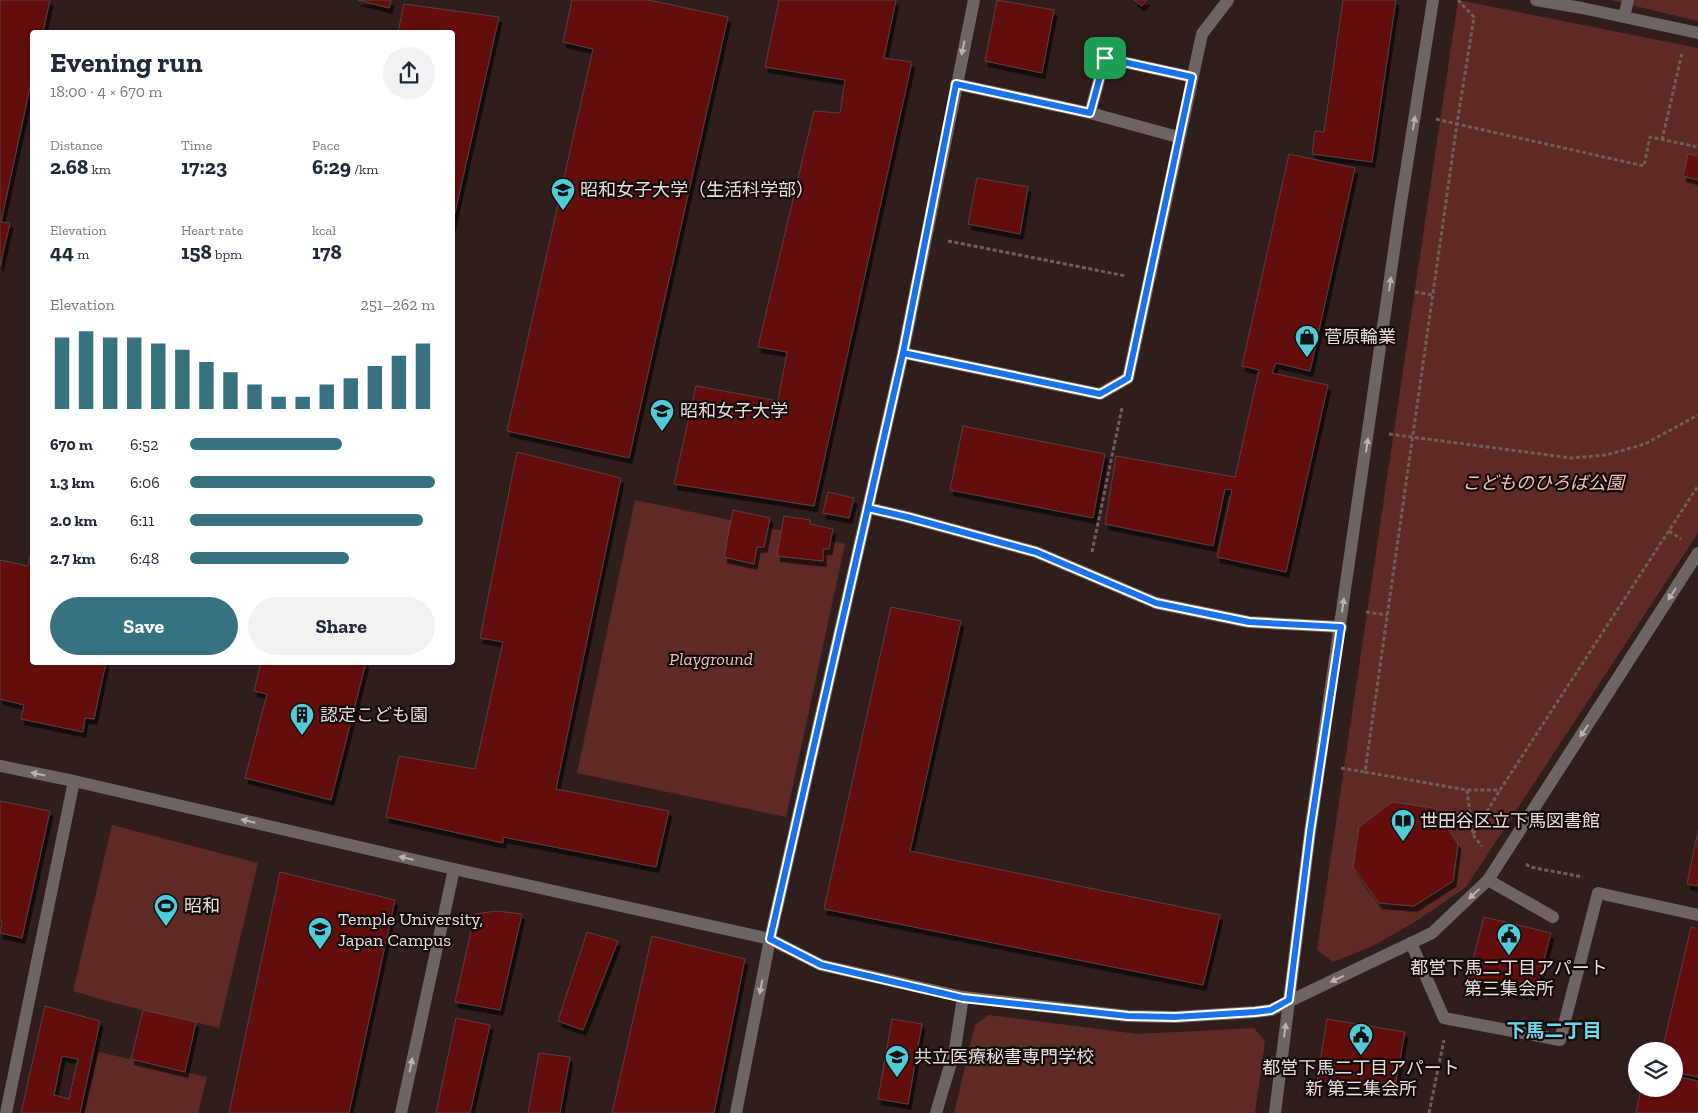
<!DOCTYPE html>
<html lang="en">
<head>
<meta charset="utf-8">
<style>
  :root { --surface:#fff; --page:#f2f2f3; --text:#1f2937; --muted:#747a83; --accent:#367280 }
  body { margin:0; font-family:"Zilla Slab","Noto Sans JP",serif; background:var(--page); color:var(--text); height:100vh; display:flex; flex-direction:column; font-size:19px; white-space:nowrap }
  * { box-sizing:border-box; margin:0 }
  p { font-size:16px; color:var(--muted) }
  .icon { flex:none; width:28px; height:28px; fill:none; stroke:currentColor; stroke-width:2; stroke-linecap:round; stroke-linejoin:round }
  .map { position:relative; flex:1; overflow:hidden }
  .sheet { position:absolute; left:30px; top:30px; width:425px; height:635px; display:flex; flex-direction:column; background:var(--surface); border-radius:5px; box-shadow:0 1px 4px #0004 }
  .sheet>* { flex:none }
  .tools { position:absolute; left:1628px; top:1042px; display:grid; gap:10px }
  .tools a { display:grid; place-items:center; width:55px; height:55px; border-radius:50%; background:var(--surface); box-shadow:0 1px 4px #0004; font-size:25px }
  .pin { position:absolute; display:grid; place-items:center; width:42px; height:42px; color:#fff; margin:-21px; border-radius:10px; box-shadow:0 2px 8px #0006 }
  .round { display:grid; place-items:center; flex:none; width:52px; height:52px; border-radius:26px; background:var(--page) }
  .headline { display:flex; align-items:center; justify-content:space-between; height:85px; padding:0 20px }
  h1 { font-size:28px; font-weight:700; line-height:38px }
  .stats { display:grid; grid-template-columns:repeat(3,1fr); gap:8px; height:85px; padding:5px 20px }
  .stats div { display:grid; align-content:center }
  .stats b { font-size:21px; font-weight:700 }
  .stats small { font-size:14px; font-weight:400 }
  .stats p { font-size:14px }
  .chart { height:140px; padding:10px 20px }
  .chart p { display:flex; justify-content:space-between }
  .chart svg { width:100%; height:90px; margin-top:5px; stroke:var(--accent); stroke-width:6 }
  .button { display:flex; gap:10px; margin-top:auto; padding:10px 20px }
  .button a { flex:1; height:58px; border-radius:30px; background:var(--accent); color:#fff; font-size:20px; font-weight:700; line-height:58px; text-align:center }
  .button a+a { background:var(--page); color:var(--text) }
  ul { padding:0 20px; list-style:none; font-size:16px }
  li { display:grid; grid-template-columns:80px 60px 1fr; align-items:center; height:38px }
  li i { height:12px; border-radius:6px; background:var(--accent) }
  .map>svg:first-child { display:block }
</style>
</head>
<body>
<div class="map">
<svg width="1698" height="1113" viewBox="0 0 1698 1113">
  <defs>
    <filter id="shadow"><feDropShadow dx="3" dy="5.5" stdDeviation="0" flood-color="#0009"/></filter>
  </defs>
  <rect width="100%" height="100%" fill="#301e1d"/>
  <!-- green -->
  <g fill="#5f2a26">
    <path d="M 1458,0 L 1698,48 L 1698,533 L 1466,887 L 1418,920 L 1373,946 L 1333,962 L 1317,950 Z"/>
    <path d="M 1610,0 L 1698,0 L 1698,21 Z"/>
    <path d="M 635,500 L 845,544 L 786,817 L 577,773 Z"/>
    <path d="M 112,825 L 258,863 L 219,1028 L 110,1002 L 73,991 Z"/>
    <path d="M 988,1015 L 1138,1034 L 1254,1028 L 1265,1041 L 1255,1113 L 954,1113 L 975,1025 Z"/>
    <path d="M 99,1052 L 207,1077 L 198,1113 L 84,1113 Z"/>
  </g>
  <!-- building -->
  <g fill="#640d0f" stroke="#564240" fill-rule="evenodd" filter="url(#shadow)">
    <path d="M 0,0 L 50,0 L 43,32 L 32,32 L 32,78 L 1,222 L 10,223 L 0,266 Z"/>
    <path d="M 358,0 L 391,0 L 389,8 Z"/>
    <path d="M 572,0 L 649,0 L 728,17 L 629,458 L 507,431 L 593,49 L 563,42 Z"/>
    <path d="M 779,0 L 896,0 L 884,58 L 912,62 L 814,506 L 674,484 L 696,386 L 778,401 L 787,352 L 758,347 L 814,111 L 840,113 L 845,80 L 765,67 Z"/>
    <path d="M 997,0 L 1054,10 L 1042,73 L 985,61 Z"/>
    <path d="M 1134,0 L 1147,0 L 1142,6 Z"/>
    <path d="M 1343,0 L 1396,0 L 1372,162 L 1312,154 L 1315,131 L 1324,132 Z"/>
    <path d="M 404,4 L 499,17 L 452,226 L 452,32 L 398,32 Z"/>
    <path d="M 1289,154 L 1355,168 L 1310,371 L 1276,363 L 1272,373 L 1328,385 L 1286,572 L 1217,557 L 1232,490 L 1225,489 L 1213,546 L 1105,524 L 1116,456 L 1235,477 L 1259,370 L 1242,366 Z"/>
    <path d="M 1688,154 L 1698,156 L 1698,180 L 1683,176 Z"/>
    <path d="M 977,178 L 1028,187 L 1020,234 L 968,224 Z"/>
    <path d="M 963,426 L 1105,454 L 1093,518 L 950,490 Z"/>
    <path d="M 517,452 L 621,478 L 556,789 L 669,811 L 656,867 L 503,837 L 503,843 L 386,817 L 399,756 L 475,769 L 503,642 L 480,638 Z"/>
    <path d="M 828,492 L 854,498 L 849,518 L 823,513 Z"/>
    <path d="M 733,510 L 770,518 L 764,547 L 757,547 L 754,564 L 724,557 Z"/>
    <path d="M 784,516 L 810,520 L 810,524 L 833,529 L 829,549 L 823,549 L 823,561 L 777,556 Z"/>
    <path d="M 32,545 L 32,662 L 106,662 L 94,719 L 85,718 L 83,732 L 21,719 L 24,705 L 0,699 L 0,560 L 28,566 Z"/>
    <path d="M 891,607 L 961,621 L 910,851 L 1220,915 L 1203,985 L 824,909 Z"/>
    <path d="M 261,662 L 366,662 L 331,800 L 245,778 L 267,694 L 254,691 Z"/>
    <path d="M 0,801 L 50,811 L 22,938 L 0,933 L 2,921 L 0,921 Z"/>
    <path d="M 1392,802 L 1433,808 L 1458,844 L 1453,881 L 1414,906 L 1379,903 L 1353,867 L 1359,827 Z"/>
    <path d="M 1698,831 L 1698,886 L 1687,884 Z"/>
    <path d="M 280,872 L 395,900 L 349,1113 L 229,1113 Z"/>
    <path d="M 496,911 L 522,914 L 500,1010 L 455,1002 L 475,914 Z"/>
    <path d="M 1484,917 L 1551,933 L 1535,995 L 1468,979 Z"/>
    <path d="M 1691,927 L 1698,929 L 1698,1077 L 1674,1072 L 1674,1051 L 1662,1051 Z"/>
    <path d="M 587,932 L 618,941 L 583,1030 L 558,1021 Z"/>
    <path d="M 652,936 L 745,959 L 714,1113 L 612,1113 Z"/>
    <path d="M 45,1006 L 100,1021 L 80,1113 L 21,1113 ZM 62,1056 L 78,1059 L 69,1099 L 54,1095 Z"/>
    <path d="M 143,1010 L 196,1022 L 185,1072 L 131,1059 Z"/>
    <path d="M 456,1018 L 490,1025 L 470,1113 L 436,1113 Z"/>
    <path d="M 892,1019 L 922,1024 L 908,1104 L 878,1099 Z"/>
    <path d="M 1327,1019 L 1405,1032 L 1394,1093 L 1317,1080 Z"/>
    <path d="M 539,1053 L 570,1057 L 560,1113 L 528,1113 Z"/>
    <path d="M 1674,1076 L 1698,1081 L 1698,1113 L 1636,1113 L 1641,1089 L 1674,1089 Z"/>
  </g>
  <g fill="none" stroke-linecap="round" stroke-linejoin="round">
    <!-- path -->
    <g stroke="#6f5e5d" stroke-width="3" stroke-dasharray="4 2.5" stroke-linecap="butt">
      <path d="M 1458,0 L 1474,17 L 1457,124 L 1644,166 L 1650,137 L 1698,147"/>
      <path d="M 1436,119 L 1457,124 L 1365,772 L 1467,790 L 1500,790 L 1698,486"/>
      <path d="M 1662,140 L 1682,53"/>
      <path d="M 948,241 L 1126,276"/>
      <path d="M 1415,292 L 1433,295"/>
      <path d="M 1389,434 L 1571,458 L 1606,455 L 1645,444 L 1698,415"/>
      <path d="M 1669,531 L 1681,539"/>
      <path d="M 1092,552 L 1122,408"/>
      <path d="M 1366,612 L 1387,615"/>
      <path d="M 1341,768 L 1365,772"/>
      <path d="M 1467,790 L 1473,835 L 1482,846"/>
      <path d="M 1473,834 L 1500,790"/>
      <path d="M 1526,864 L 1530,867 L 1583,877"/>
      <path d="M 1429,1113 L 1444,1040"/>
    </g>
    <!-- minor -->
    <g stroke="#6e6463" stroke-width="12">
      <path d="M 1536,0 L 1582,8 L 1698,33"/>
      <path d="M 1624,17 L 1628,0"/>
      <path d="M 956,84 L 1090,113 L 1178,137"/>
      <path d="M 1090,113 L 1105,58 L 1192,77"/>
      <path d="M 903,353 L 1100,394 L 1128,378 L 1202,34 L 1228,0"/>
      <path d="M 868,508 L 907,517 L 1036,552 L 1156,603 L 1249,622 L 1341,627"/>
      <path d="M 0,766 L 74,781 L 454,869 L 770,939 L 821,965 L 963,997 L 1128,1016 L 1175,1017 L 1255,1012 L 1271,1010 L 1432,933 L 1488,880 L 1698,553"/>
      <path d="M 1488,880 L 1553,917"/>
      <path d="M 1411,943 L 1444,1018 L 1560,1040 L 1598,893 L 1698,915"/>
      <path d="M 6,1113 L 74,781"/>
      <path d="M 401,1113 L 454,869"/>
      <path d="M 736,1113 L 770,939 L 903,353 L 974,0"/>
      <path d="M 936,1113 L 955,1049 L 963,997"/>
      <path d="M 1275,1113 L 1310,832 L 1400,209 L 1433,0"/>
    </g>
  </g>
  <!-- one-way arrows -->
  <defs><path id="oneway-solid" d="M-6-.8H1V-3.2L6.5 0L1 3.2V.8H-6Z" transform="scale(1.25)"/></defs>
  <g fill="#beb2b0">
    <use href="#oneway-solid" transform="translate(963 48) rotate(102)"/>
    <use href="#oneway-solid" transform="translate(1414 123) rotate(-81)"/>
    <use href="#oneway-solid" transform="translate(1390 284) rotate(-82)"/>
    <use href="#oneway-solid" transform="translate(1367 445) rotate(-82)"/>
    <use href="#oneway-solid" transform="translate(1672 594) rotate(123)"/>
    <use href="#oneway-solid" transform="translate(1343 605) rotate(-82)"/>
    <use href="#oneway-solid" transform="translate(1584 731) rotate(123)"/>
    <use href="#oneway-solid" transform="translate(38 774) rotate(-168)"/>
    <use href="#oneway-solid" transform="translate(248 821) rotate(-167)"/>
    <use href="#oneway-solid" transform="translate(406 858) rotate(-167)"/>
    <use href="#oneway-solid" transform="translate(1474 894) rotate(137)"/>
    <use href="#oneway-solid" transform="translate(1337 979) rotate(155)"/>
    <use href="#oneway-solid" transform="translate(761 987) rotate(101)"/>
    <use href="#oneway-solid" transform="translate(1285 1030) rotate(-82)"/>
    <use href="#oneway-solid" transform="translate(411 1065) rotate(-78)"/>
  </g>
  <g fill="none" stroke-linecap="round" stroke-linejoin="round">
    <defs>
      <path id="route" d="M 1105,58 L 1090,113 L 956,84 L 903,353 L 770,939 L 821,965 L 963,998 L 1128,1016 L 1175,1017 L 1255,1012 L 1271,1010 L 1289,1000 L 1310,832 L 1341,627 L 1249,622 L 1156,603 L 1036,552 L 907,517 L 868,508 L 903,353 L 1100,394 L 1128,378 L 1192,77 L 1105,58"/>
    </defs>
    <!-- route casing -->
    <use href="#route" stroke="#fff" stroke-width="10"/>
    <!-- route -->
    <use href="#route" stroke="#1a73e8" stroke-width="6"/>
  </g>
  <!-- icons -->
  <defs>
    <symbol id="university-pin" viewBox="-11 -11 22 30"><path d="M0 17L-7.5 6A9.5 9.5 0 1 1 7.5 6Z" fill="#52cbd9" stroke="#130b0a"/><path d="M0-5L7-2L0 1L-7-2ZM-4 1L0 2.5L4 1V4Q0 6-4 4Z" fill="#111"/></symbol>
    <symbol id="shop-pin" viewBox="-11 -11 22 30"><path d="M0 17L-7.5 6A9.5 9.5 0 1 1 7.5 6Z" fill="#52cbd9" stroke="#130b0a"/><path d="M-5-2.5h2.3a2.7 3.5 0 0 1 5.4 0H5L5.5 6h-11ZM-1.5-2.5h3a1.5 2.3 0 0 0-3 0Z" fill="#111"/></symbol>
    <symbol id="building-pin" viewBox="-11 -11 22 30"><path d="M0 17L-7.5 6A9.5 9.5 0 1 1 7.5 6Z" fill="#52cbd9" stroke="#130b0a"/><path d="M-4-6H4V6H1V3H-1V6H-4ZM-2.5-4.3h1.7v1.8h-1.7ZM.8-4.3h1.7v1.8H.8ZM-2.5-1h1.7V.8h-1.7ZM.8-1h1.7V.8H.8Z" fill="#111"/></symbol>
    <symbol id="library-pin" viewBox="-11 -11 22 30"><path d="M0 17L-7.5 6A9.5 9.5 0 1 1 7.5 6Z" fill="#52cbd9" stroke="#130b0a"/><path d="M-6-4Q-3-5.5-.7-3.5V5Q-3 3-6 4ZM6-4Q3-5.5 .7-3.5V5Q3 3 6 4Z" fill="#111"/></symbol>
    <symbol id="stadium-pin" viewBox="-11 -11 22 30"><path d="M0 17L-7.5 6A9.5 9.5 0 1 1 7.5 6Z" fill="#52cbd9" stroke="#130b0a"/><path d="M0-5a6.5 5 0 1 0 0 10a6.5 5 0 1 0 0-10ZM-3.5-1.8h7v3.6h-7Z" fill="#111"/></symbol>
    <symbol id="civic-pin" viewBox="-11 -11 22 30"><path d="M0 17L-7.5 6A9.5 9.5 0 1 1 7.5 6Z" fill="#52cbd9" stroke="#130b0a"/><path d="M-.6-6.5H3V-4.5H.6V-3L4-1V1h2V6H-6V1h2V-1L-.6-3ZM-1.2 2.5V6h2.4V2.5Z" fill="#111"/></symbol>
  </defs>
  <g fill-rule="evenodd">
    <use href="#university-pin" x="549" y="176" width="28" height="38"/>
    <use href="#shop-pin" x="1293" y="323" width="28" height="38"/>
    <use href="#university-pin" x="648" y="397" width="28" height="38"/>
    <use href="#building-pin" x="288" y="701" width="28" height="38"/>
    <use href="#library-pin" x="1389" y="807" width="28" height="38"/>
    <use href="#stadium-pin" x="152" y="892" width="28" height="38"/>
    <use href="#university-pin" x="306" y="915" width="28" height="38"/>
    <use href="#civic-pin" x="1495" y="921" width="28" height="38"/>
    <use href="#civic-pin" x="1347" y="1021" width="28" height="38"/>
    <use href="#university-pin" x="883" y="1043" width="28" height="38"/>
  </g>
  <g text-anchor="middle" stroke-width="4.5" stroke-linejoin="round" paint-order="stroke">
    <!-- poi labels -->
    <g font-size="18" fill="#e9dcda" stroke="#130b0a" text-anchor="start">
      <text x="580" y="196">昭和女子大学（生活科学部）</text>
      <text x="1324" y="343">菅原輪業</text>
      <text x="680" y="417">昭和女子大学</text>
      <text x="320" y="721">認定こども園</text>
      <text x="1420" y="827">世田谷区立下馬図書館</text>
      <text x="184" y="912">昭和</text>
      <text x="338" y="925">Temple University,<tspan x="338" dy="21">Japan Campus</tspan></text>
      <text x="1509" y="974" text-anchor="middle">都営下馬二丁目アパート<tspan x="1509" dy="21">第三集会所</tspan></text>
      <text x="914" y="1063">共立医療秘書専門学校</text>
      <text x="1361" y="1074" text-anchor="middle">都営下馬二丁目アパート<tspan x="1361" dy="21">新 第三集会所</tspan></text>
    </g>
    <!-- park labels -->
    <g font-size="18" font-style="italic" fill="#f3c0ba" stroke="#130b0a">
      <text x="1543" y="489">こどものひろば公園</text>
      <text x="711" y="665">Playground</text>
    </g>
    <!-- neighbourhood labels -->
    <g font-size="19" font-weight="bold" fill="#6ed9e6" stroke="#130b0a">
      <text x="1554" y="1037">下馬二丁目</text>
    </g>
  </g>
</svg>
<div class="tools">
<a><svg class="icon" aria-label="layers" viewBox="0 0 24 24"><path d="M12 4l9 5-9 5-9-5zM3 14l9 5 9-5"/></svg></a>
</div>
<div class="pin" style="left:1105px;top:58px;background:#1e9e55"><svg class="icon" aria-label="arrive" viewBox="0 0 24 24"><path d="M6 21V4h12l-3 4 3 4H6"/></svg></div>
<section class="sheet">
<div class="headline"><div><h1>Evening run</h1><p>18:00 · 4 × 670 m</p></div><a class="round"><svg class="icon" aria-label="share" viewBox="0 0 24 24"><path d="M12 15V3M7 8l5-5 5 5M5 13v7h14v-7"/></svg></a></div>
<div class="stats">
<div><p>Distance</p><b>2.68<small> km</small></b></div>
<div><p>Time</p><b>17:23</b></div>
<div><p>Pace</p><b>6:29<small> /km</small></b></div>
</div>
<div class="stats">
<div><p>Elevation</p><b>44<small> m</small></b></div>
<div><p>Heart rate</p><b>158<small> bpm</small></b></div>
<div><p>kcal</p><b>178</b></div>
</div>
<div class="chart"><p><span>Elevation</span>251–262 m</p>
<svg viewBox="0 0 160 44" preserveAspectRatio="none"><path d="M5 44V9M15 44V6M25 44V9M35 44V9M45 44V12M55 44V15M65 44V21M75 44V26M85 44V32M95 44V38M105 44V38M115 44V32M125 44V29M135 44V23M145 44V18M155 44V12"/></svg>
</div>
<ul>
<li><b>670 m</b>6:52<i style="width:62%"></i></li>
<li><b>1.3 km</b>6:06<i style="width:100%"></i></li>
<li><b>2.0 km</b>6:11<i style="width:95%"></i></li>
<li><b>2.7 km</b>6:48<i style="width:65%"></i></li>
</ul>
<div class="button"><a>Save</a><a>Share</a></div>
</section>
</div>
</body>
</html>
